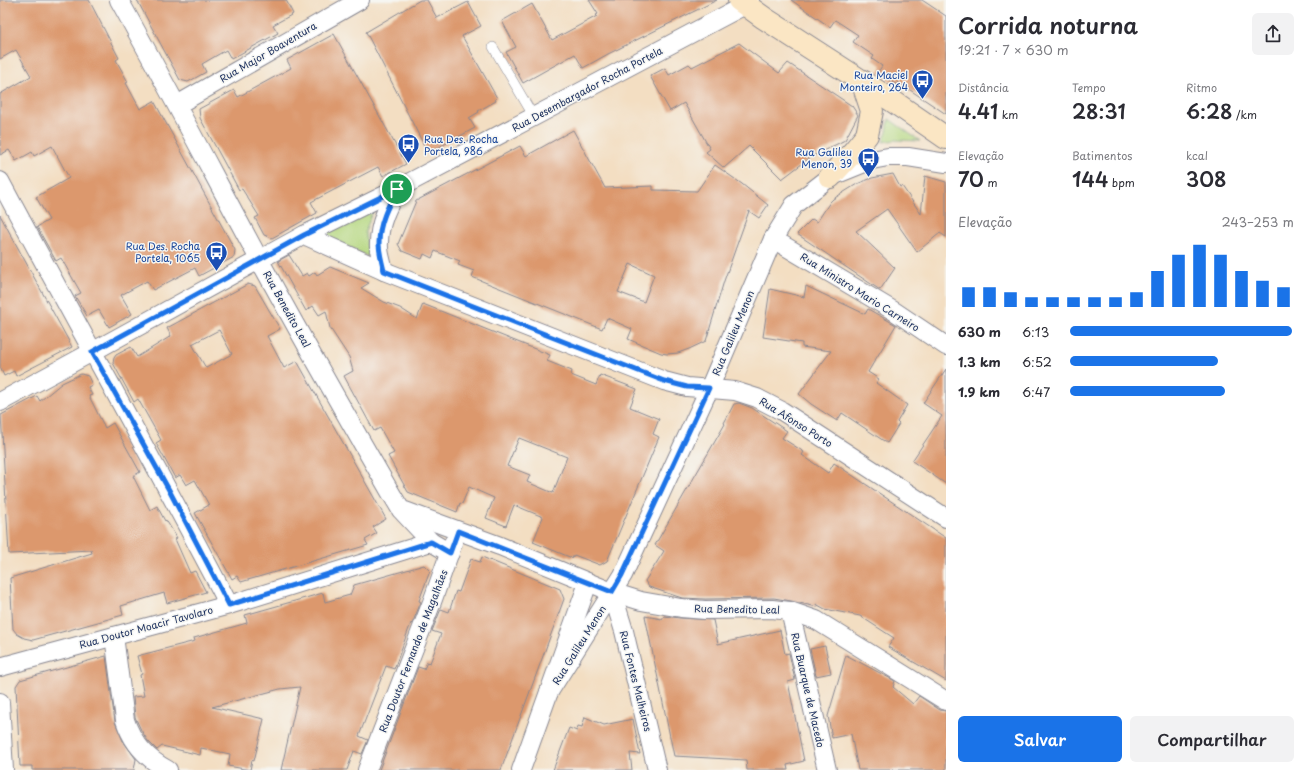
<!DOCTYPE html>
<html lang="pt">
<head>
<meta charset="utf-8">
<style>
  :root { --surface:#fff; --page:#f2f2f3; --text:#2b2b33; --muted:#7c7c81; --accent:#1a73e8 }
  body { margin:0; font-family:"Playpen Sans",sans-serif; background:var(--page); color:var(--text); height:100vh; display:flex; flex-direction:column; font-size:15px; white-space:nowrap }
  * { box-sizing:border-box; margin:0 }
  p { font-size:13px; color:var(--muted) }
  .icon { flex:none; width:22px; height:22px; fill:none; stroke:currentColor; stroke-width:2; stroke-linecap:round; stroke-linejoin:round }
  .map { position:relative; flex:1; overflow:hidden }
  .panel { display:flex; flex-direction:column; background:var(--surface); width:360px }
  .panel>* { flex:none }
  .pin { position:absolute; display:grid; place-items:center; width:34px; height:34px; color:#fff; margin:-17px; border:2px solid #fff; border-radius:50%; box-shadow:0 1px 4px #0007 }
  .round { display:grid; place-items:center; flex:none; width:42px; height:42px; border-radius:6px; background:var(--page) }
  .head { display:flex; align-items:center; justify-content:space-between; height:68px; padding:0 12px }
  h1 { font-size:22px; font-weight:600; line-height:30px }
  .stats { display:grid; grid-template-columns:repeat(3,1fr); gap:6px; height:68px; padding:4px 12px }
  .stats div { display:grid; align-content:center }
  .stats b { font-size:20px; font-weight:600 }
  .stats small { font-size:11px; font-weight:400 }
  .stats p { font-size:11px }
  .chart { height:112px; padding:8px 12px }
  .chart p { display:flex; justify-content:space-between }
  .chart svg { width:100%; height:72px; margin-top:4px; stroke:var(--accent); stroke-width:6 }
  .primary-button { display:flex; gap:8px; margin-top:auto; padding:8px 12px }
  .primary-button a { flex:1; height:46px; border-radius:6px; background:var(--accent); color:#fff; font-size:16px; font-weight:600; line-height:46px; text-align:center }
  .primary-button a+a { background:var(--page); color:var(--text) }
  ul { padding:0 12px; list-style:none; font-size:13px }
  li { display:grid; grid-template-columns:64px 48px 1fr; align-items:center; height:30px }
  li i { height:10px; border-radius:5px; background:var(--accent) }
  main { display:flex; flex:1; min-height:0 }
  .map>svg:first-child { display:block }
</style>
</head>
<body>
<main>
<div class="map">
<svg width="946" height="770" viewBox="0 0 946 770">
  <rect width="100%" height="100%" fill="#f6f6f2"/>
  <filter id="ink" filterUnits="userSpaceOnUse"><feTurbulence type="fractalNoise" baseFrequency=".025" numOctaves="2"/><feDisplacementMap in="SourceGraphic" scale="8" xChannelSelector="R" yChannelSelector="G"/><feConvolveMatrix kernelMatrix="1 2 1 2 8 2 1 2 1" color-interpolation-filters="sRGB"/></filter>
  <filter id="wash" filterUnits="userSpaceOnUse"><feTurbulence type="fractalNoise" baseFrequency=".012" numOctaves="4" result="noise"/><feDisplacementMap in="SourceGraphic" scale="16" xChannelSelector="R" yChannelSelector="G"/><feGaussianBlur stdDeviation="0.9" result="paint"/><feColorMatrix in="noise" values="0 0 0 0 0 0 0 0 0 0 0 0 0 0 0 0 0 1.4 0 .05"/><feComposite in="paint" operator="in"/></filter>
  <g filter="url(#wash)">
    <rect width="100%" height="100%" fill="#f3dec2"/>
    <!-- green -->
    <g fill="#b5d77f" stroke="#68836e">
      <path d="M 889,119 L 920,141 L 895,140 L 883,142 L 887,132 Z"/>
      <path d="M 373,210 L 365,232 L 369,257 L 326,236 L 327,232 Z"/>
    </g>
    <g id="blocks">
      <!-- building -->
      <g fill="#dc986d" fill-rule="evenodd">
        <path d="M 0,0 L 89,0 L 119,58 L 116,60 L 128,82 L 126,83 L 140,109 L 154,101 L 235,250 L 234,257 L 199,276 L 195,268 L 153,290 L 147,281 L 121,295 L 132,314 L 109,327 L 99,310 L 87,316 L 75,296 L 81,293 L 61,258 L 56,261 L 37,227 L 49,220 L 36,197 L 69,178 L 52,146 L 34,156 L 32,152 L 16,161 L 9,150 L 0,155 L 0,94 L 31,76 L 16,50 L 0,59 Z"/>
        <path d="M 137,0 L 286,0 L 293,14 L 273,25 L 278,33 L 231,59 L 226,50 L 202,64 L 206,72 L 188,82 L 180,80 Z"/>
        <path d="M 420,0 L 427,0 L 437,18 L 468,2 L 481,26 L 462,36 L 497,98 L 495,99 L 496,101 L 478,111 L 479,112 L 469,118 L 475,128 L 428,153 L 366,32 Z"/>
        <path d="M 589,0 L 717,0 L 608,54 L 583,68 L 575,54 L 523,83 L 506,52 L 516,47 L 502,21 L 532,4 L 552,40 L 597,16 L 596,15 L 598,14 Z"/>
        <path d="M 791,0 L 922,0 L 946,16 L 946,114 L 898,82 L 896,85 L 878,72 L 882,66 L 872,59 L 874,56 L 853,42 L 858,35 L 835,20 L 830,27 Z"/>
        <path d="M 334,34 L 406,164 L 383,176 L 378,167 L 311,202 L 317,213 L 272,238 L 264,235 L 255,218 L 259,216 L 242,189 L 239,190 L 200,118 L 199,109 L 234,90 L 238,97 L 291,68 L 287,60 Z"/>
        <path d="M 739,43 L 779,73 L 788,63 L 852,106 L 858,115 L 845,140 L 811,157 L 782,179 L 749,146 L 724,168 L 706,152 L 710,149 L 684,103 L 670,111 L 650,76 L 665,68 L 669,75 L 689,64 L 692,67 Z"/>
        <path d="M 573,130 L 605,188 L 653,186 L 653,190 L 697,191 L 715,165 L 742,184 L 768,205 L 759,218 L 749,211 L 724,281 L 706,341 L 689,349 L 678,353 L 667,354 L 661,353 L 628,339 L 632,329 L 607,318 L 602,329 L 472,277 L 474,271 L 458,265 L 460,261 L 435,251 L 432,258 L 424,254 L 422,259 L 402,251 L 398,244 L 416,201 L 520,146 L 526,156 ZM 630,264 L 654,275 L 644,302 L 618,292 Z"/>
        <path d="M 893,174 L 900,187 L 902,186 L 921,214 L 925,176 L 946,182 L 946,237 L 940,233 L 917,252 L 887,209 L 856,231 L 895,268 L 880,290 L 797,234 L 812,219 L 817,222 L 830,202 L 833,199 L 857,184 L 872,178 Z"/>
        <path d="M 0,215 L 72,347 L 16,376 L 14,371 L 4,376 L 0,367 Z"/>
        <path d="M 289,255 L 302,276 L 307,273 L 309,276 L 315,272 L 317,275 L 330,267 L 369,283 L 361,288 L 384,302 L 400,308 L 417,319 L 423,304 L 550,355 L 547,361 L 572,371 L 571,375 L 596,385 L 600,375 L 637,389 L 630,407 L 659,419 L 653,434 L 659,437 L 607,561 L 600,565 L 574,555 L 572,558 L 533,542 L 543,517 L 514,505 L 506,526 L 486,518 L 494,498 L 469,487 L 462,504 L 460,503 L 457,512 L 408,492 L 388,456 L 394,453 L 380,428 L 374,431 L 344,376 L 353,371 L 349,357 L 330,328 L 326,311 L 319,315 L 313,306 L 306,311 L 278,261 ZM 519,438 L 567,457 L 553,493 L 527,482 L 530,475 L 507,466 Z"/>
        <path d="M 248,284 L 255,286 L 280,329 L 267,336 L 284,368 L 297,361 L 386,519 L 373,527 L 377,533 L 365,540 L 368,545 L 241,582 L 237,576 L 232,579 L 195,513 L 209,505 L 195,480 L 186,485 L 180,475 L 175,478 L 156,443 L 161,440 L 138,399 L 134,402 L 113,363 L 114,358 L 116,355 L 131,347 L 137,357 L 160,343 L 171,336 L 167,328 ZM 219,330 L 232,354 L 206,368 L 192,344 Z"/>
        <path d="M 806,286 L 865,314 L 868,309 L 896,325 L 868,372 L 879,379 L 876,383 L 907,405 L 897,422 L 899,424 L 887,443 L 842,413 L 837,421 L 811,404 L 799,394 L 831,351 L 802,347 L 802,343 L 763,337 L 770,289 L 804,297 Z"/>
        <path d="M 946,369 L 946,484 L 912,461 L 942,416 L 923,403 Z"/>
        <path d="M 81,374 L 88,376 L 92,385 L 88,387 L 92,395 L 89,396 L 105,428 L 113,423 L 140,472 L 133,476 L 150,510 L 157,506 L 165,521 L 166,520 L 177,538 L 175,539 L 190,573 L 195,571 L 206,592 L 167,603 L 164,593 L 121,606 L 123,615 L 33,640 L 24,638 L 17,634 L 13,629 L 10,578 L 92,553 L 91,550 L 9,554 L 1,415 L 37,396 L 40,401 L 62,383 Z"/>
        <path d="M 739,403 L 752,408 L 787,431 L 782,438 L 804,452 L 802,455 L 828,473 L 834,463 L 946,538 L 946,681 L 888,647 L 894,638 L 860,616 L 825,609 L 816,604 L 817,607 L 791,601 L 774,598 L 705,599 L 682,598 L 649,587 L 645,581 L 664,551 L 655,545 L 725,424 L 724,423 L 734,404 Z"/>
        <path d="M 482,557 L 560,589 L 564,599 L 501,770 L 379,770 L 418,667 L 424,669 L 427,662 L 430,663 L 441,634 L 432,631 L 441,609 L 449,612 L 456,591 L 459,592 L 471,559 L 480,562 Z"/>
        <path d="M 424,565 L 430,571 L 420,598 L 419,601 L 421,602 L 412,624 L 411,623 L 394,669 L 386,666 L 359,736 L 368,740 L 362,754 L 354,751 L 347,770 L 281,770 L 300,687 L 280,689 L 212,707 L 264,719 L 254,761 L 252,760 L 250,770 L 228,766 L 230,754 L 201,748 L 200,755 L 162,746 L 157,750 L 148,741 L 141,730 L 135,717 L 133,697 L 144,696 L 140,675 L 142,674 L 137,656 L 195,641 L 194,638 L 247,623 L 245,615 L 323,593 L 325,602 L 350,595 L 354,585 Z"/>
        <path d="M 645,616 L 662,619 L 664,616 L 680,618 L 713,620 L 718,644 L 780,630 L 785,654 L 789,653 L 795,680 L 788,682 L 804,761 L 787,765 L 788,770 L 747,770 L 746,760 L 674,756 Z"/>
        <path d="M 825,646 L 831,673 L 816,676 L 810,649 Z"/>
        <path d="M 846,655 L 895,681 L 893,687 L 913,704 L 919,696 L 940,710 L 946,711 L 946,770 L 858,770 L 851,734 L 832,738 L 828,716 Z"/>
        <path d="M 106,656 L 115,722 L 123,741 L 136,759 L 134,770 L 32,770 L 32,766 L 20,766 L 16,686 L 20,680 Z"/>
        <path d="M 585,717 L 604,725 L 633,719 L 640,754 L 630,753 L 632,770 L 553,770 L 569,728 L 577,731 L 578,726 L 582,727 Z"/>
      </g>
    </g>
  </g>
  <g filter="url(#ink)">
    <use href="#blocks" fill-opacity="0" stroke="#878690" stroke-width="1"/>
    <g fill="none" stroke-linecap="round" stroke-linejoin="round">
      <defs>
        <path id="lane" d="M 493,47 L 534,117"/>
        <g id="street">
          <path d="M 119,0 C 167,86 213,174 260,261 C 303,340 347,417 392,495 L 401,510 L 431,542 L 450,553"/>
          <path d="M 177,105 L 360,0"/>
          <path d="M 0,181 C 76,323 155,463 229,605"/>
          <path d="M 304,235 L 384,271 L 664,381 L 687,387 L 735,391 L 757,398 L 782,411 L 946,518"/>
          <path d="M 773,239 L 894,311 L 946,346"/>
          <path d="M 384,271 C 382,262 378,252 379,243 C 379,223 388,206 397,189"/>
          <path d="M 0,402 L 92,352 L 304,235 L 397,189 L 745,5 L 750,0"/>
          <path d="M 405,511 L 500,546 L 612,592 L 641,601 L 681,608 L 705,610 L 772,609 L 790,611 L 816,620 L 946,701"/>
          <path d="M 612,592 L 624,631 L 657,770"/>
          <path d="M 790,611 L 827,770"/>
          <path d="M 114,636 L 125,720 C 132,742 147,759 168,770"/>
          <path d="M 0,667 L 229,605 L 431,542"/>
          <path d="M 549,692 L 623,575 L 709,389 L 773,239 L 794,205 L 830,177 L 872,160 L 888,157 L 908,157 L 946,163"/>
          <path d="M 0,702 L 4,770"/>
          <path d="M 367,770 L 432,602 L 453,543"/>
          <path d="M 521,770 L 588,583"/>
        </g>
        <g id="secondary">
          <path d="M 739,0 L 764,18 L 891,100 L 946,138"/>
          <path d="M 830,177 L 854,151 L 867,135 L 872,111 L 862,81"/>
        </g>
      </defs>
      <!-- lane casing -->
      <use href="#lane" stroke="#878690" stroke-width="10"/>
      <!-- street casing -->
      <use href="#street" stroke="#878690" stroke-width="20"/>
      <!-- secondary casing -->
      <use href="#secondary" stroke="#878690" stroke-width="24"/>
      <!-- lane -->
      <use href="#lane" stroke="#fff" stroke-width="9"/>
      <!-- street -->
      <use href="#street" stroke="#fff" stroke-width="18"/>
      <!-- secondary -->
      <use href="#secondary" stroke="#fbe6c4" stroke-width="22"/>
    </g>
  </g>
  <g fill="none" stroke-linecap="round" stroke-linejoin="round" filter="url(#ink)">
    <defs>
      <path id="route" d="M 397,189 C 388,206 379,223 379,243 C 379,252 382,262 384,271 L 664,381 L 687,387 L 709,388 L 622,575 L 612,592 L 458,531 L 450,553 L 431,542 L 229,605 L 169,490 L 92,352 L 304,235 Z"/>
    </defs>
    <!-- route casing -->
    <use href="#route" stroke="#fff" stroke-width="8"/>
    <!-- route -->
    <use href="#route" stroke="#1a73e8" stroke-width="5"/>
  </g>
  <!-- icons -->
  <defs>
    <symbol id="bus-pin" viewBox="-11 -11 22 30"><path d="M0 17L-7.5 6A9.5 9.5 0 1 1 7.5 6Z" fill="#1a4fb4" stroke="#f6f6f2"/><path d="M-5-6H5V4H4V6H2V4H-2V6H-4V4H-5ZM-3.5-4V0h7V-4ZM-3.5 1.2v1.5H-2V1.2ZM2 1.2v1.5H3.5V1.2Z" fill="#fff"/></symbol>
  </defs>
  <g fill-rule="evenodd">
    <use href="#bus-pin" x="910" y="68" width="25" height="34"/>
    <use href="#bus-pin" x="396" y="132" width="25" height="34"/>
    <use href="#bus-pin" x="856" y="146" width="25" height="34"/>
    <use href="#bus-pin" x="204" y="240" width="25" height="34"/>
  </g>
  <g text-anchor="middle" stroke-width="3" stroke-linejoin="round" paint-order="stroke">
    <!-- street labels -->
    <g font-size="10" fill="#1b2f5e" stroke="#f6f6f2">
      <text transform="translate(268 52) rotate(-30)" y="4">Rua Major Boaventura</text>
      <text transform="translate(587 89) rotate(-28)" y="4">Rua Desembargador Rocha Portela</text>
      <text transform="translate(860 292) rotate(32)" y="4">Rua Ministro Mario Carneiro</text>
      <text transform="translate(287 309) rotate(61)" y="4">Rua Benedito Leal</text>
      <text transform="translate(733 333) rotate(-67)" y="4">Rua Galileu Menon</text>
      <text transform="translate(796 422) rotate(32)" y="4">Rua Afonso Porto</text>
      <text transform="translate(737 609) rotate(1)" y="4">Rua Benedito Leal</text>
      <text transform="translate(146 627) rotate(-15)" y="4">Rua Doutor Moacir Tavolaro</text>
      <text transform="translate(579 645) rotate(-58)" y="4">Rua Galileu Menon</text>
      <text transform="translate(413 651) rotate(-69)" y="4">Rua Doutor Fernando de Magalhães</text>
      <text transform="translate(636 681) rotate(76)" y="4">Rua Fontes Malheiros</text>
      <text transform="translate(808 690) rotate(77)" y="4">Rua Buarque de Macedo</text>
    </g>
    <!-- transit labels -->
    <g font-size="10" fill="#164399" stroke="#f6f6f2" text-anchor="end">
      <text x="908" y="79">Rua Maciel<tspan x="908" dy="12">Monteiro, 264</tspan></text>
      <text x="424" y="143" text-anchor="start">Rua Des. Rocha<tspan x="424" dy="12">Portela, 986</tspan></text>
      <text x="852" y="156">Rua Galileu<tspan x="852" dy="12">Menon, 39</tspan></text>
      <text x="200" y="250">Rua Des. Rocha<tspan x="200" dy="12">Portela, 1065</tspan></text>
    </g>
  </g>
</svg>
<div class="pin" style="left:397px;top:189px;background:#1e9e55"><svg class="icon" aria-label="arrive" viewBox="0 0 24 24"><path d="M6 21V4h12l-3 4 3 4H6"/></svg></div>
</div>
<section class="panel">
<div class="head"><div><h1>Corrida noturna</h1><p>19:21 · 7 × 630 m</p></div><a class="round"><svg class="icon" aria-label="share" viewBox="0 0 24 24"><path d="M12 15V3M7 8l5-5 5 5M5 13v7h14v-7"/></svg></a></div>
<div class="stats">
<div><p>Distância</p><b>4.41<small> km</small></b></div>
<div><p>Tempo</p><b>28:31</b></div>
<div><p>Ritmo</p><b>6:28<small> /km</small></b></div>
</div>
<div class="stats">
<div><p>Elevação</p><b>70<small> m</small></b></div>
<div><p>Batimentos</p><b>144<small> bpm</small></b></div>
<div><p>kcal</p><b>308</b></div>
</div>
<div class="chart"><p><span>Elevação</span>243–253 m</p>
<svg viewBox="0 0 160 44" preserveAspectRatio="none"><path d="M5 44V32M15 44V32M25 44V35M35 44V38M45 44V38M55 44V38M65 44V38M75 44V38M85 44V35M95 44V22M105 44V12M115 44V6M125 44V12M135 44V22M145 44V28M155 44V32"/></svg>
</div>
<ul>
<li><b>630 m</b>6:13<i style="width:99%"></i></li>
<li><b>1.3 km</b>6:52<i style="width:66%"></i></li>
<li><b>1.9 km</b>6:47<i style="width:69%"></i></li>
</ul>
<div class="primary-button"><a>Salvar</a><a>Compartilhar</a></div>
</section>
</main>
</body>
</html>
